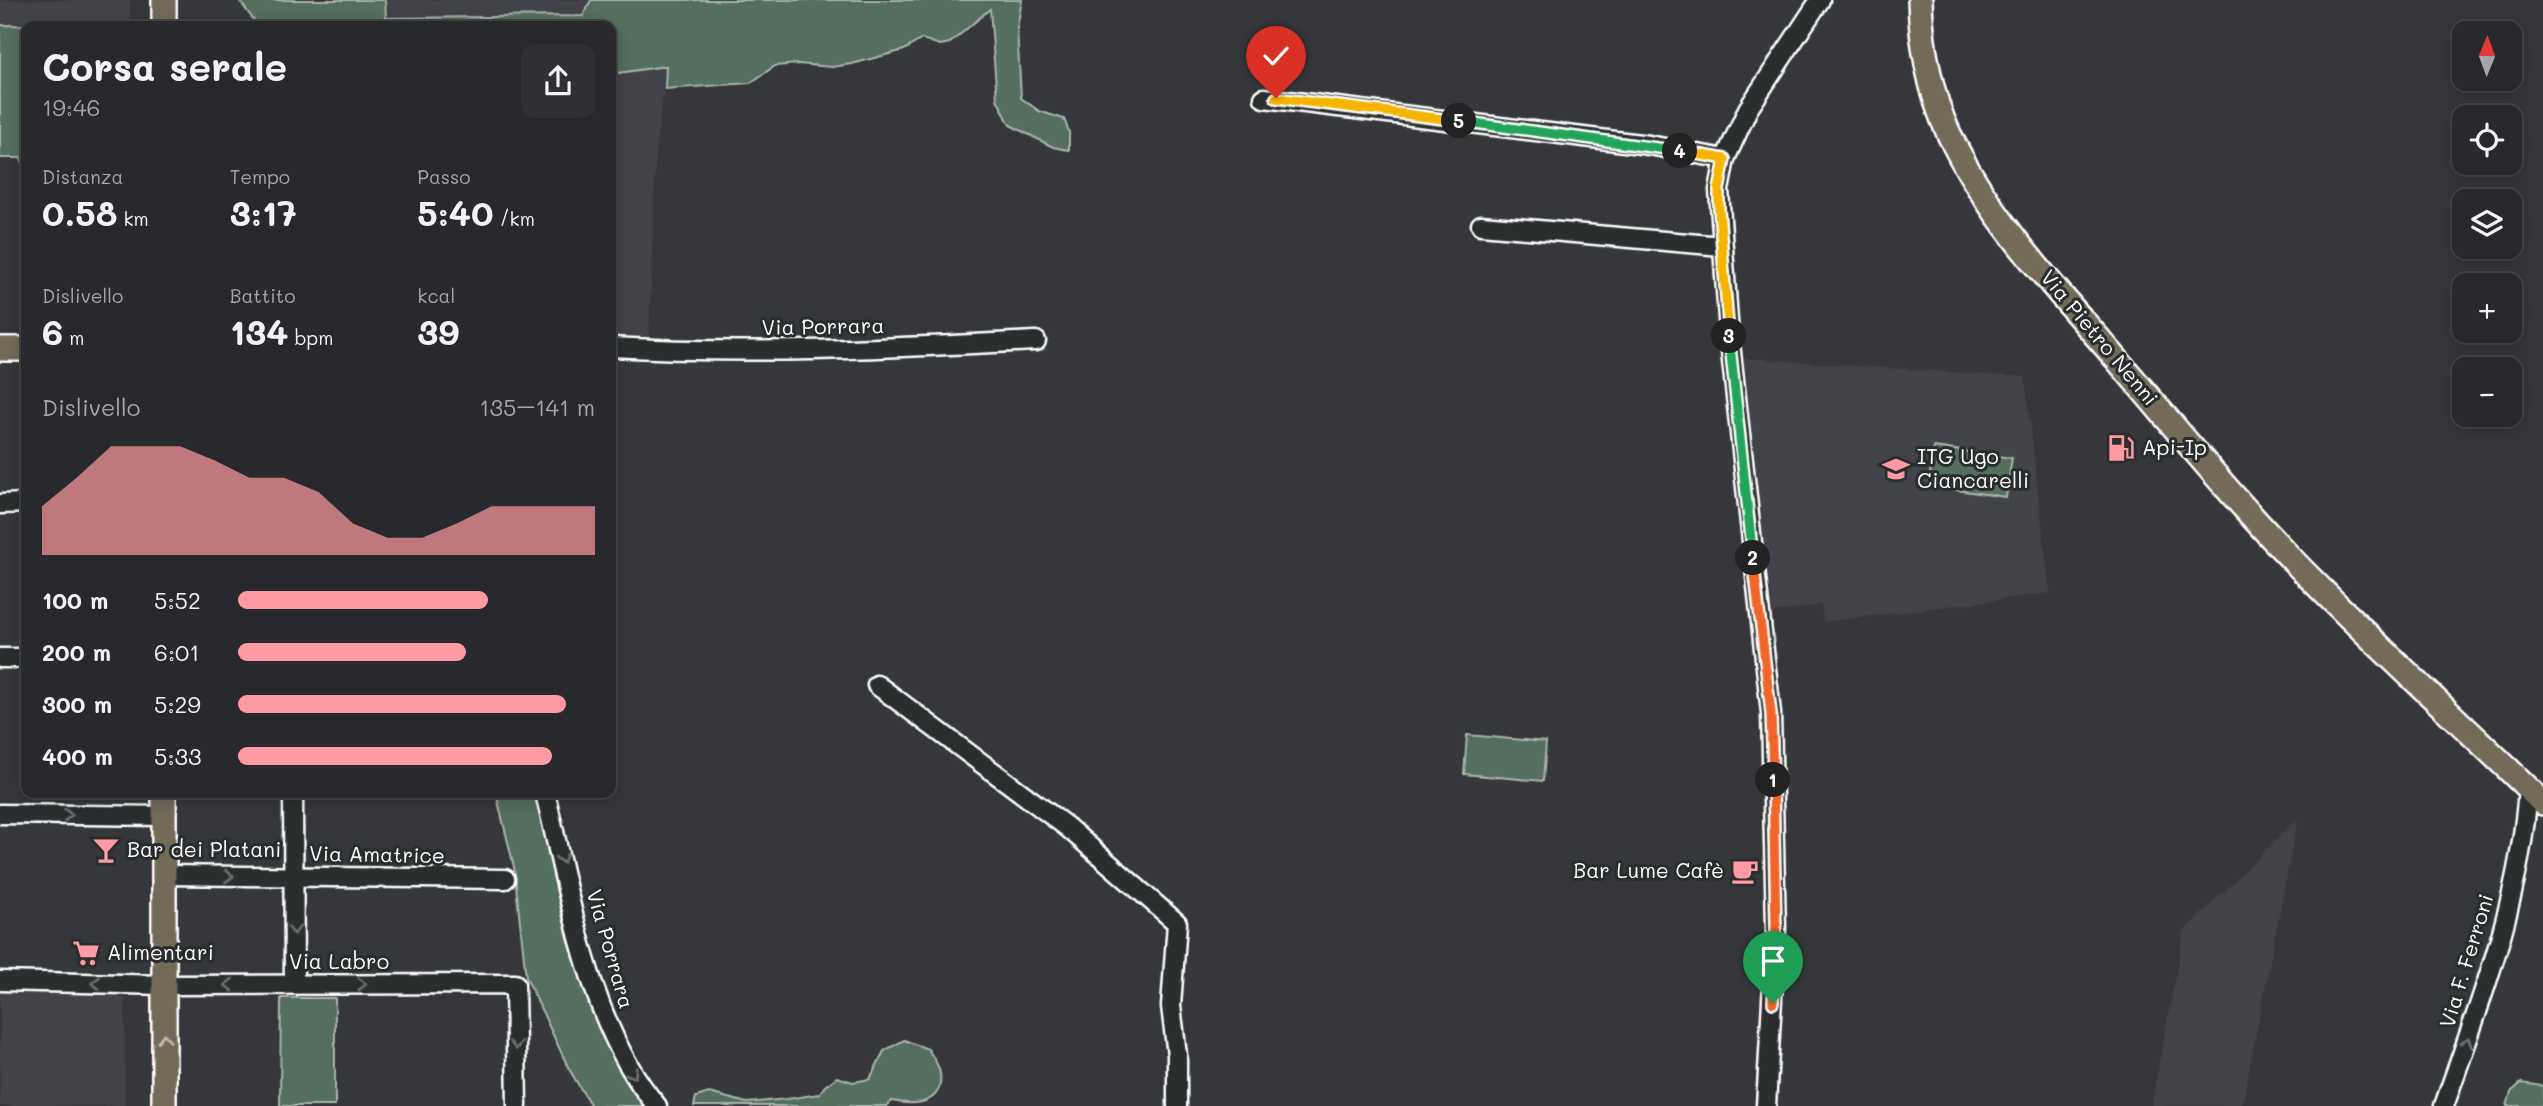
<!DOCTYPE html>
<html lang="it">
<head>
<meta charset="utf-8">
<style>
  :root { --surface:#28292c; --page:#303134; --text:#f1f3f6; --muted:#a5a6a9; --line:#444548; --accent:#ff9aa2 }
  body { margin:0; font-family:Mali,sans-serif; background:var(--page); color:var(--text); height:100vh; display:flex; flex-direction:column; font-size:26px; white-space:nowrap }
  * { box-sizing:border-box; margin:0 }
  p { font-size:23px; color:var(--muted) }
  .icon { flex:none; width:38px; height:38px; fill:none; stroke:currentColor; stroke-width:2; stroke-linecap:round; stroke-linejoin:round }
  .map { position:relative; flex:1; overflow:hidden }
  .side { position:absolute; left:21px; top:21px; width:595px; height:777px; display:flex; flex-direction:column; background:var(--surface); border-radius:14px; box-shadow:0 4px 18px #0003,0 0 0 2px var(--line) }
  .side>* { flex:none }
  .needle { width:46px; rotate:1deg }
  .tools { position:absolute; left:2452px; top:21px; display:grid; gap:14px }
  .tools a { display:grid; place-items:center; width:70px; height:70px; border-radius:14px; background:var(--surface); box-shadow:0 4px 18px #0003,0 0 0 2px var(--line); font-size:35px }
  .pin { position:absolute; display:grid; place-items:center; width:60px; height:60px; color:#fff; margin:-72px -30px; border-radius:50% 50% 50% 0; rotate:-45deg; box-shadow:0 0 7px #0007 }
  .pin .icon { rotate:45deg }
  .km { position:absolute; width:35px; height:35px; margin:-18px; border-radius:50%; background:#222; color:#fff; font-size:19px; line-height:35px; text-align:center }
  .round { display:grid; place-items:center; flex:none; width:74px; height:74px; border-radius:14px; background:var(--page) }
  .head { display:flex; align-items:center; justify-content:space-between; height:119px; padding:0 21px }
  h1 { font-size:38px; font-weight:800; line-height:52px }
  .stats { display:grid; grid-template-columns:repeat(3,1fr); gap:10px; height:119px; padding:7px 21px }
  .stats div { display:grid; align-content:center }
  .stats b { font-size:35px; font-weight:800 }
  .stats small { font-size:19px; font-weight:400 }
  .stats p { font-size:19px }
  .chart { height:196px; padding:14px 21px }
  .chart p { display:flex; justify-content:space-between }
  .chart svg { width:100%; height:126px; margin-top:7px; fill:var(--accent); opacity:.7 }
  ul { padding:0 21px; list-style:none; font-size:23px }
  li { display:grid; grid-template-columns:112px 84px 1fr; align-items:center; height:52px }
  li i { height:18px; border-radius:9px; background:var(--accent) }
  .map>svg:first-child { display:block }
</style>
</head>
<body>
<div class="map">
<svg width="2543" height="1106" viewBox="0 0 2543 1106">
  <rect width="100%" height="100%" fill="#35373b"/>
  <filter id="ink" filterUnits="userSpaceOnUse"><feTurbulence type="fractalNoise" baseFrequency=".0143" numOctaves="2"/><feDisplacementMap in="SourceGraphic" scale="14" xChannelSelector="R" yChannelSelector="G"/><feConvolveMatrix kernelMatrix="1 2 1 2 8 2 1 2 1" color-interpolation-filters="sRGB"/></filter>
  <g filter="url(#ink)">
    <!-- built -->
    <g fill="#43424a">
      <path d="M 0,0 L 130,0 L 130,26 L 0,25 Z"/>
      <path d="M 385,0 L 591,0 L 583,16 L 385,18 Z"/>
      <path d="M 667,66 L 656,146 L 649,340 L 611,339 L 611,75 Z"/>
      <path d="M 1742,358 L 2025,377 L 2050,593 L 1824,622 L 1821,605 L 1773,613 Z"/>
      <path d="M 2298,818 L 2242,1106 L 2151,1106 L 2184,931 Z"/>
      <path d="M 0,992 L 125,995 L 125,1106 L 0,1106 Z"/>
    </g>
    <!-- green -->
    <g fill="#546e5d" stroke="#aab6ae" stroke-width="2">
      <path d="M 239,0 L 385,0 L 386,18 L 583,16 L 591,0 L 1022,0 L 1017,28 L 1021,98 L 1039,111 L 1064,119 L 1069,132 L 1069,150 L 1053,147 L 1010,125 L 997,99 L 990,9 L 950,43 L 940,45 L 922,39 L 904,50 L 852,64 L 832,67 L 798,64 L 775,66 L 750,83 L 665,89 L 666,66 L 611,74 L 611,26 L 258,26 Z"/>
      <path d="M 0,25 L 94,26 L 26,26 L 26,166 L 20,158 L 0,158 Z"/>
      <path d="M 1934,447 L 2012,458 L 2006,497 L 1928,486 Z"/>
      <path d="M 1467,735 L 1546,742 L 1543,781 L 1464,774 Z"/>
      <path d="M 496,793 L 544,793 L 598,997 L 657,1106 L 591,1106 L 569,1069 L 526,977 L 514,867 Z"/>
      <path d="M 281,998 L 335,998 L 335,1106 L 280,1106 Z"/>
      <path d="M 904,1040 L 928,1049 C 932,1056 939,1065 940,1073 C 944,1104 916,1106 892,1101 L 887,1106 L 694,1106 L 696,1097 L 709,1093 L 747,1103 L 787,1099 L 819,1094 L 825,1086 L 837,1077 L 853,1082 L 870,1079 L 884,1051 Z"/>
      <path d="M 2521,1083 L 2543,1086 L 2543,1106 L 2507,1106 L 2511,1092 Z"/>
    </g>
    <g fill="none" stroke-linecap="round" stroke-linejoin="round">
      <defs>
        <g id="minor">
          <path d="M 1264,98 L 1649,145 L 1725,159"/>
          <path d="M 1481,225 L 1722,246"/>
          <path d="M 611,347 C 753,355 894,348 1036,341"/>
          <path d="M 0,504 L 26,503"/>
          <path d="M 0,658 L 26,658"/>
          <path d="M 877,685 L 1067,827 L 1177,923 L 1171,1006 L 1177,1055 L 1177,1106"/>
          <path d="M 293,793 L 294,984"/>
          <path d="M 545,793 C 570,894 588,1025 657,1106"/>
          <path d="M 0,814 L 164,816"/>
          <path d="M 164,875 L 505,879"/>
          <path d="M 0,981 L 164,985 L 515,984 L 517,1106"/>
          <path d="M 1766,1106 L 1776,929 L 1771,713 L 1729,334 L 1719,190 L 1725,159 L 1748,109 L 1820,0"/>
          <path d="M 2444,1106 C 2481,1000 2520,902 2528,789"/>
        </g>
        <g id="major">
          <path d="M 164,0 L 164,26"/>
          <path d="M 1920,0 C 1921,43 1930,94 1949,134 C 1989,219 2058,291 2119,362 C 2183,437 2245,513 2315,583 C 2389,658 2468,729 2543,803"/>
          <path d="M 0,349 L 26,349"/>
          <path d="M 164,1106 L 164,793"/>
        </g>
      </defs>
      <!-- minor casing -->
      <use href="#minor" stroke="#fff" stroke-width="23"/>
      <!-- major casing -->
      <use href="#major" stroke="#fff" stroke-width="28"/>
      <!-- minor -->
      <use href="#minor" stroke="#2a2d2e" stroke-width="18"/>
      <!-- major -->
      <use href="#major" stroke="#736b5a" stroke-width="23"/>
    </g>
    <!-- one-way arrows -->
    <defs><path id="oneway-chevron" d="M-2-3.5L2.5 0L-2 3.5" fill="none" stroke-width="1.6" stroke-linecap="round" stroke-linejoin="round" transform="scale(1.75)"/></defs>
    <g stroke="#6a6c6d">
      <use href="#oneway-chevron" transform="translate(68 815) rotate(1)"/>
      <use href="#oneway-chevron" transform="translate(562 859) rotate(76)"/>
      <use href="#oneway-chevron" transform="translate(229 876) rotate(1)"/>
      <use href="#oneway-chevron" transform="translate(294 930) rotate(90)"/>
      <use href="#oneway-chevron" transform="translate(96 983) rotate(-179)"/>
      <use href="#oneway-chevron" transform="translate(362 984)"/>
      <use href="#oneway-chevron" transform="translate(229 985) rotate(180)"/>
      <use href="#oneway-chevron" transform="translate(2467 1042) rotate(-71)"/>
      <use href="#oneway-chevron" transform="translate(516 1045) rotate(89)"/>
      <use href="#oneway-chevron" transform="translate(633 1074) rotate(57)"/>
    </g>
    <use stroke="#c0bcb5" href="#oneway-chevron" transform="translate(164 1038) rotate(-90)"/>
  </g>
  <g fill="none" stroke-linecap="round" stroke-linejoin="round" filter="url(#ink)">
    <defs>
      <path id="split-1" d="M 1773,1003 L 1776,929 L 1773,780"/>
      <path id="split-2" d="M 1753,558 L 1771,713 L 1773,780"/>
      <path id="split-3" d="M 1729,336 L 1753,558"/>
      <path id="split-4" d="M 1680,151 L 1725,159 L 1719,190 L 1719,209 L 1729,336"/>
      <path id="split-5" d="M 1459,121 L 1680,151"/>
      <path id="split-6" d="M 1276,98 L 1459,121"/>
    </defs>
    <!-- split-1 casing -->
    <use href="#split-1" stroke="#fff" stroke-width="14"/>
    <!-- split-2 casing -->
    <use href="#split-2" stroke="#fff" stroke-width="14"/>
    <!-- split-3 casing -->
    <use href="#split-3" stroke="#fff" stroke-width="14"/>
    <!-- split-4 casing -->
    <use href="#split-4" stroke="#fff" stroke-width="14"/>
    <!-- split-5 casing -->
    <use href="#split-5" stroke="#fff" stroke-width="14"/>
    <!-- split-6 casing -->
    <use href="#split-6" stroke="#fff" stroke-width="14"/>
    <!-- split-1 -->
    <use href="#split-1" stroke="#f0652b" stroke-width="9"/>
    <!-- split-2 -->
    <use href="#split-2" stroke="#f0652b" stroke-width="9"/>
    <!-- split-3 -->
    <use href="#split-3" stroke="#22a559" stroke-width="9"/>
    <!-- split-4 -->
    <use href="#split-4" stroke="#f5b400" stroke-width="9"/>
    <!-- split-5 -->
    <use href="#split-5" stroke="#22a559" stroke-width="9"/>
    <!-- split-6 -->
    <use href="#split-6" stroke="#f5b400" stroke-width="9"/>
  </g>
  <!-- icons -->
  <defs>
    <symbol id="fuel-bare" viewBox="-9 -9 18 18"><path d="M-5.5-6h7V0h2V4h1.3V-2.5L3-4.5l.8-.8L6-3V5H2.5V1h-1V6h-7ZM-4.2-4.7v3.2H.2V-4.7Z" fill="#ff9aa2" stroke="#2a2d2e" stroke-width="2.5" paint-order="stroke"/></symbol>
    <symbol id="school-bare" viewBox="-9 -9 18 18"><path d="M0-5L7-2L0 1L-7-2ZM-4 1L0 2.5L4 1V4Q0 6-4 4Z" fill="#ff9aa2" stroke="#2a2d2e" stroke-width="2.5" paint-order="stroke"/></symbol>
    <symbol id="bar-bare" viewBox="-9 -9 18 18"><path d="M-6-5H6L.8 .8V4.5H3.5V6h-7V4.5H-.8V.8Z" fill="#ff9aa2" stroke="#2a2d2e" stroke-width="2.5" paint-order="stroke"/></symbol>
    <symbol id="cafe-bare" viewBox="-9 -9 18 18"><path d="M-5.5-4.5H6V0H3Q3 3.5 0 3.5H-2.5Q-5.5 3.5-5.5 0ZM3-3.2v2h1.7v-2ZM-6 4.5H4V6H-6Z" fill="#ff9aa2" stroke="#2a2d2e" stroke-width="2.5" paint-order="stroke"/></symbol>
    <symbol id="supermarket-bare" viewBox="-9 -9 18 18"><path d="M-6-5.5h2.5l.6 2H6L4.5 2H-2.5L-4.4-4H-6ZM-1.5 3.2a1.3 1.3 0 1 0 .1 0ZM3 3.2a1.3 1.3 0 1 0 .1 0Z" fill="#ff9aa2" stroke="#2a2d2e" stroke-width="2.5" paint-order="stroke"/></symbol>
  </defs>
  <g fill-rule="evenodd">
    <use href="#fuel-bare" x="2102" y="429" width="38" height="38"/>
    <use href="#school-bare" x="1877" y="450" width="38" height="38"/>
    <use href="#bar-bare" x="87" y="831" width="38" height="38"/>
    <use href="#cafe-bare" x="1726" y="852" width="38" height="38"/>
    <use href="#supermarket-bare" x="67" y="934" width="38" height="38"/>
  </g>
  <g text-anchor="middle" stroke-width="6" stroke-linejoin="round" paint-order="stroke">
    <!-- street labels -->
    <g font-size="21" fill="#fff" stroke="#2a2d2e">
      <text transform="translate(823 327) rotate(-1)" y="7">Via Porrara</text>
      <text transform="translate(2099 338) rotate(50)" y="7">Via Pietro Nenni</text>
      <text transform="translate(377 855) rotate(1)" y="7">Via Amatrice</text>
      <text transform="translate(610 949) rotate(74)" y="7">Via Porrara</text>
      <text transform="translate(2467 961) rotate(-73)" y="7">Via F. Ferroni</text>
      <text x="339" y="969">Via Labro</text>
    </g>
    <!-- poi labels -->
    <g font-size="21" fill="#fff" stroke="#2a2d2e" text-anchor="start">
      <text x="2142" y="455">Api-Ip</text>
      <text x="1917" y="464">ITG Ugo<tspan x="1917" dy="24">Ciancarelli</tspan></text>
      <text x="127" y="857">Bar dei Platani</text>
      <text x="1724" y="878" text-anchor="end">Bar Lume Cafè</text>
      <text x="107" y="960">Alimentari</text>
    </g>
  </g>
</svg>
<div class="tools">
<a><svg class="needle" viewBox="-14 -14 28 28"><path d="M0-13l5 13h-10z" fill="#e53935"/><path d="M0 13l5-13h-10z" fill="#a5a6a9"/></svg></a>
<a><svg class="icon" aria-label="locate" viewBox="0 0 24 24"><circle cx="12" cy="12" r="6"/><path d="M12 2v4M12 18v4M2 12h4M18 12h4"/></svg></a>
<a><svg class="icon" aria-label="layers" viewBox="0 0 24 24"><path d="M12 4l9 5-9 5-9-5zM3 14l9 5 9-5"/></svg></a>
<a>+</a>
<a>−</a>
</div>
<div class="pin" style="left:1773px;top:1003px;background:#1e9e55"><svg class="icon" aria-label="arrive" viewBox="0 0 24 24"><path d="M6 21V4h12l-3 4 3 4H6"/></svg></div>
<div class="pin" style="left:1276px;top:98px;background:#d93025"><svg class="icon" aria-label="check" viewBox="0 0 24 24"><path d="M5 12l5 5 9-10"/></svg></div>
<b class="km" style="left:1773px;top:780px">1</b>
<b class="km" style="left:1753px;top:558px">2</b>
<b class="km" style="left:1729px;top:336px">3</b>
<b class="km" style="left:1680px;top:151px">4</b>
<b class="km" style="left:1459px;top:121px">5</b>
<section class="side">
<div class="head"><div><h1>Corsa serale</h1><p>19:46</p></div><a class="round"><svg class="icon" aria-label="share" viewBox="0 0 24 24"><path d="M12 15V3M7 8l5-5 5 5M5 13v7h14v-7"/></svg></a></div>
<div class="stats">
<div><p>Distanza</p><b>0.58<small> km</small></b></div>
<div><p>Tempo</p><b>3:17</b></div>
<div><p>Passo</p><b>5:40<small> /km</small></b></div>
</div>
<div class="stats">
<div><p>Dislivello</p><b>6<small> m</small></b></div>
<div><p>Battito</p><b>134<small> bpm</small></b></div>
<div><p>kcal</p><b>39</b></div>
</div>
<div class="chart"><p><span>Dislivello</span>135–141 m</p>
<svg viewBox="0 0 160 44" preserveAspectRatio="none"><path d="M0 44V27L10 17L20 6L30 6L40 6L50 11L60 17L70 17L80 22L90 33L100 38L110 38L120 33L130 27L140 27L150 27L160 27V44z"/></svg>
</div>
<ul>
<li><b>100 m</b>5:52<i style="width:70%"></i></li>
<li><b>200 m</b>6:01<i style="width:64%"></i></li>
<li><b>300 m</b>5:29<i style="width:92%"></i></li>
<li><b>400 m</b>5:33<i style="width:88%"></i></li>
</ul>
</section>
</div>
</body>
</html>
